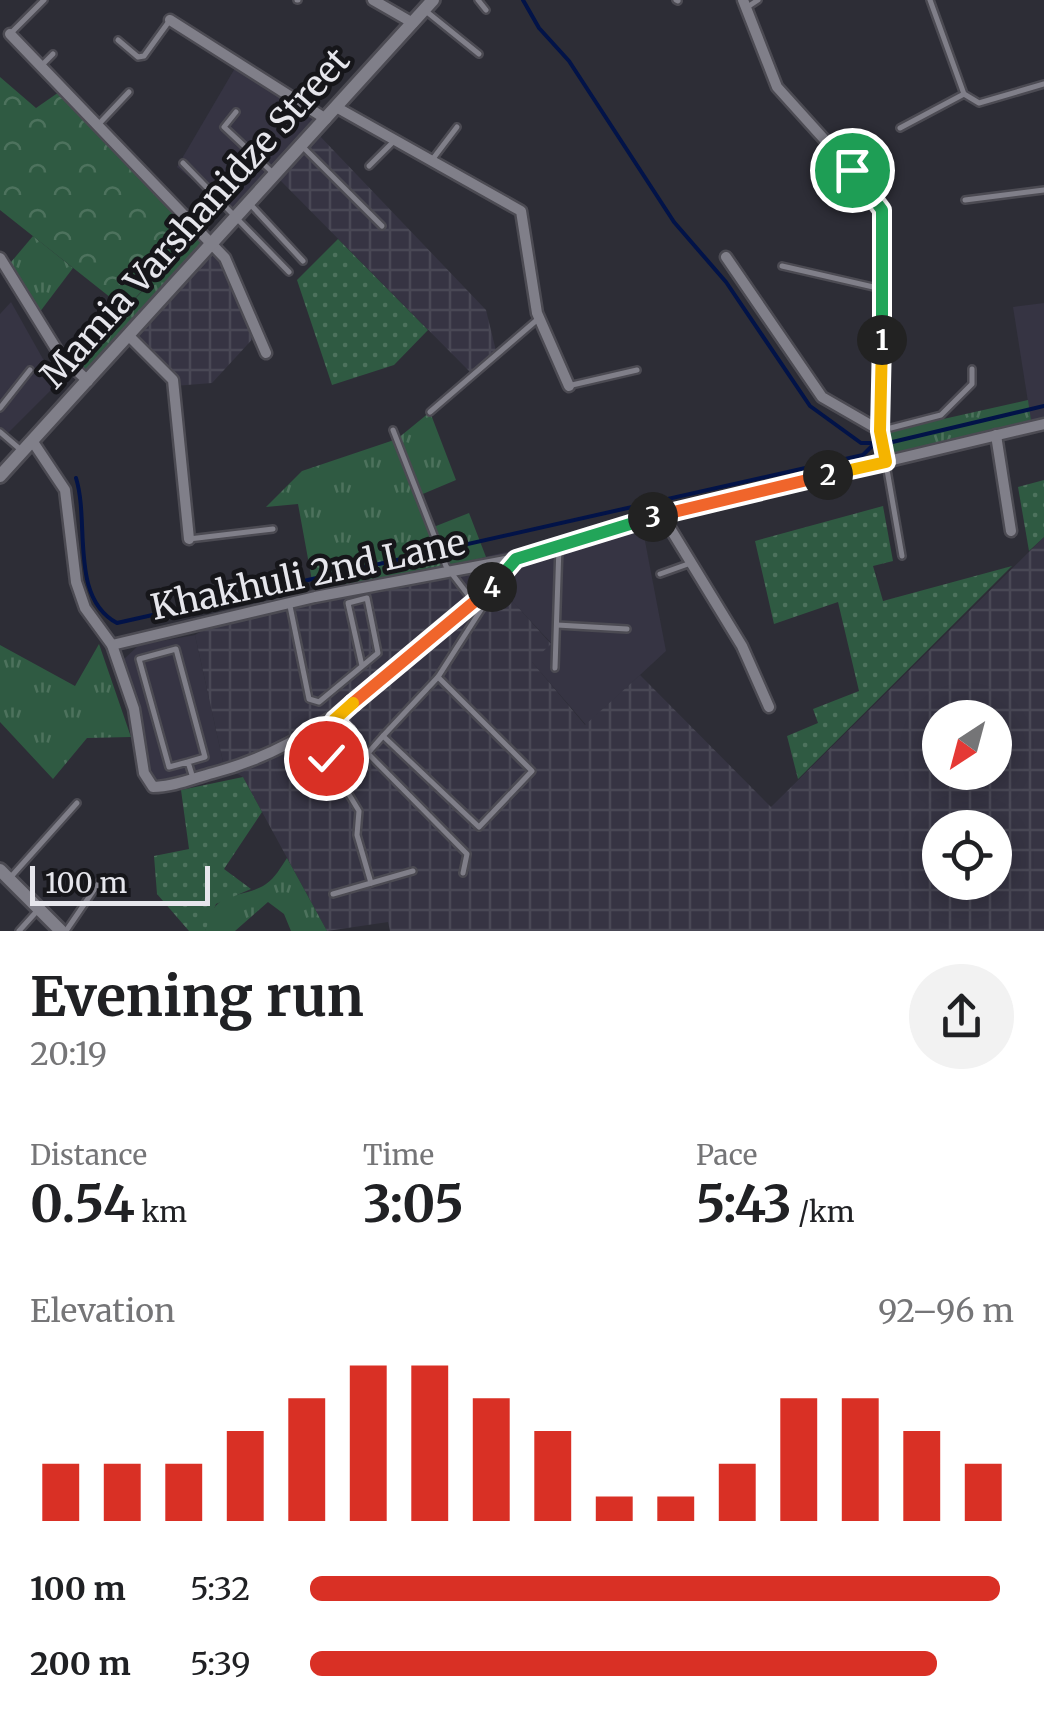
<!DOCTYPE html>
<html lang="en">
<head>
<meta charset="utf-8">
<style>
  :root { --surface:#fff; --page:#f2f2f2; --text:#202124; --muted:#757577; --accent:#d93025 }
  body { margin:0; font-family:Merriweather,serif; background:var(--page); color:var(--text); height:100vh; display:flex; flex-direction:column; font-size:38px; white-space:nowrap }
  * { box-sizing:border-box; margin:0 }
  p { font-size:32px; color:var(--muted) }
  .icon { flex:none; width:55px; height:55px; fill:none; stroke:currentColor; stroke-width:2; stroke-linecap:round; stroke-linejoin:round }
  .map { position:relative; height:931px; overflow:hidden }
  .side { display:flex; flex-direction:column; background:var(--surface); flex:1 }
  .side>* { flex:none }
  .needle { width:65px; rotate:216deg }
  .buttons { position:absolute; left:922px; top:700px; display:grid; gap:20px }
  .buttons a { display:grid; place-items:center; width:90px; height:90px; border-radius:50%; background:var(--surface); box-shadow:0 5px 25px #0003; font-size:50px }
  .scale { position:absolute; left:30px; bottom:25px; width:180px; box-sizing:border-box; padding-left:10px; border:5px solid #e6e6ec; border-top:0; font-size:28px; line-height:35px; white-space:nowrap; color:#e6e6ec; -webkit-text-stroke:8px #16161a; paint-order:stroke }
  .pin { position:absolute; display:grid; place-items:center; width:85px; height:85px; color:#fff; margin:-42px; border:5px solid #fff; border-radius:50%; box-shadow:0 2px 10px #0007 }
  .km { position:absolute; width:50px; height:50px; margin:-25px; border-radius:50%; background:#222; color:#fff; font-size:28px; line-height:50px; text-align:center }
  .round { display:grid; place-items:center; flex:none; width:105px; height:105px; border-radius:52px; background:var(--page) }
  .headline { display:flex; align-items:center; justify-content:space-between; height:170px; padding:0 30px }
  h1 { font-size:55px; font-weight:700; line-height:75px }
  .figures { display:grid; grid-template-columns:repeat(3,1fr); gap:15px; height:170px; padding:10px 30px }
  .figures div { display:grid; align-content:center }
  .figures b { font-size:50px; font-weight:700 }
  .figures small { font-size:28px; font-weight:400 }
  .figures p { font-size:28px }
  .chart { height:280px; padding:20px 30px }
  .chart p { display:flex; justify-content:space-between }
  .chart svg { width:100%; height:180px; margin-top:10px; stroke:var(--accent); stroke-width:6 }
  ul { padding:0 30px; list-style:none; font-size:32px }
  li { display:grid; grid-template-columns:160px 120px 1fr; align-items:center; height:75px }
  li i { height:25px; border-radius:12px; background:var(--accent) }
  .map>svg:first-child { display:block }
</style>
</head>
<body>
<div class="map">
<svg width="1044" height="931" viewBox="0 0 1044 931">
  <defs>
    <pattern id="industrial-grid" width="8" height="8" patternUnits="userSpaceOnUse" patternTransform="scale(2.5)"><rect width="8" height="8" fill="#363443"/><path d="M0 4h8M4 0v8" fill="none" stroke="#494855"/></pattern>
    <pattern id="grass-tufts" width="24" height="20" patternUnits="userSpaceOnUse" patternTransform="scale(2.5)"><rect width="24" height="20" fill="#2f5a42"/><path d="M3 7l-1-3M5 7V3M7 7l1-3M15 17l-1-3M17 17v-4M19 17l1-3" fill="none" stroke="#4d725d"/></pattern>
    <pattern id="park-crowns" width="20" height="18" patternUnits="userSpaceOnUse" patternTransform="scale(2.5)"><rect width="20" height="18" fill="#2f5a42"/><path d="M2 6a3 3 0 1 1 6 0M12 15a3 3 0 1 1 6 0" fill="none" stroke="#4d725d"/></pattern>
    <pattern id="garden-dots" width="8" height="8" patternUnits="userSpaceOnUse" patternTransform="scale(2.5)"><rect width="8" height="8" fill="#2f5a42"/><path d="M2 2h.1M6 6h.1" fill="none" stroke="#4d725d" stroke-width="1.8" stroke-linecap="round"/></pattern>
  </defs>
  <rect width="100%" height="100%" fill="#2d2d36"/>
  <!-- built -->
  <g fill="#363443">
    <path d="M 238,63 L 326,119 L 237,216 L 177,167 Z"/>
    <path d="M 11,302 L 57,384 L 0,441 L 0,314 Z"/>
    <path d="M 1044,303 L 1044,424 L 1032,427 L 1013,307 Z"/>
    <path d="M 641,520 L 666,651 L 586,725 L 531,661 L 551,643 L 497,585 L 472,600 L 446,566 Z"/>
    <path d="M 195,635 L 224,766 L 158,784 L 149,774 L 141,716 L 123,660 L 139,645 Z"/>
  </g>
  <!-- industrial -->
  <g fill="url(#industrial-grid)" fill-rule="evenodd">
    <path d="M 315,131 L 486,310 L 497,355 L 473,375 L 275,175 Z"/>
    <path d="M 210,244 L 225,258 L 258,333 L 212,383 L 174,386 L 130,337 Z"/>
    <path d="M 1044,537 L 1044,931 L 390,931 L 388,922 L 327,931 L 243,777 L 224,766 L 195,635 L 221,619 L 446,566 L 472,600 L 497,584 L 551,644 L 532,662 L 585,725 L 640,675 L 771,807 ZM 940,718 L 995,718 L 995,772 L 940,772 ZM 940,828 L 995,828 L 995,882 L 940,882 Z"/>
  </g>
  <!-- grass -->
  <g fill="url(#grass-tufts)">
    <path d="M 197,232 L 210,244 L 88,381 L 72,367 Z"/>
    <path d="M 33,236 L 73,268 L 36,317 L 6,268 Z"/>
    <path d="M 1028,400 L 1032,427 L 885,462 L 881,433 Z"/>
    <path d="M 430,412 L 456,480 L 418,496 L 431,528 L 469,513 L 486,557 L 315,597 L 298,504 L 266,507 L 302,471 L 397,439 Z"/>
    <path d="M 99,644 L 131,737 L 87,738 L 53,779 L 0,722 L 0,645 L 75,686 Z"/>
    <path d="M 287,858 L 327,931 L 291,931 L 284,914 L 268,902 L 235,931 L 205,931 C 214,886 241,901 266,884 C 275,878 281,867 287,858 Z"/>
  </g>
  <!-- park -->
  <path fill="url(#park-crowns)" d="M 0,77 L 36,108 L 62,90 L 197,232 L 125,309 L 0,210 Z"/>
  <!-- garden -->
  <g fill="url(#garden-dots)">
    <path d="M 338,239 L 428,330 L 394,365 L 332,385 L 297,280 Z"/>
    <path d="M 1044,480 L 1044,537 L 1029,551 L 1018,487 Z"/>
    <path d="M 883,506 L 893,561 L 873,566 L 883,601 L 1012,566 L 798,779 L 787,736 L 818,723 L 813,709 L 859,691 L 838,602 L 774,624 L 755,541 Z"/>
    <path d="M 243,777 L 262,812 L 224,869 L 251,889 L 216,904 L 205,931 L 189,931 L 157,894 L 154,856 L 189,849 L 181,790 Z"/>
  </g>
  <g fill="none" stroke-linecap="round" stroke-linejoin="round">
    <!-- stream -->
    <g stroke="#021348" stroke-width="4">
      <path d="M 523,0 L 539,28 L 569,61 L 674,222 L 726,282 L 810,406 L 861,443 L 875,443"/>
      <path d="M 884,444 L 1044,406"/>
      <path d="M 76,478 C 90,523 69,597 117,623 L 863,455 L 875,443"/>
    </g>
    <defs>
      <g id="service">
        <path d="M 297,0 L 298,0"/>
        <path d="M 478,0 L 486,10"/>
        <path d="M 676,0 L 678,1"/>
        <path d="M 930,0 L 964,94"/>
        <path d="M 749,6 L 758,0"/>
        <path d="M 427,12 L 479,54"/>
        <path d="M 10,34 L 44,0"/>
        <path d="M 118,40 L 138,57 L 144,56 L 170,20"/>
        <path d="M 41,66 L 53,54"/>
        <path d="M 236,112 L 224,127 L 273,173"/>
        <path d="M 97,126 L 129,92"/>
        <path d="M 900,128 L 964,94 L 979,103 L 1044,84"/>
        <path d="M 302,146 L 382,226"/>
        <path d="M 432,160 L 457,127"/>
        <path d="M 183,163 L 289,272"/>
        <path d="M 369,166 L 395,140"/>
        <path d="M 965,200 L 1044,190"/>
        <path d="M 251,205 L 303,261"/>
        <path d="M 782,266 L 882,289"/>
        <path d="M 572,385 L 637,370"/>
        <path d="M 0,408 L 30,370"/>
        <path d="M 430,412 L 538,319"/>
        <path d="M 393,430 L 446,566 L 472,600"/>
        <path d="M 883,430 L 941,415 L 972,384 L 972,369"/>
        <path d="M 0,432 L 21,450"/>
        <path d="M 886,464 L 902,556"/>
        <path d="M 189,539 L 273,529"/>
        <path d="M 660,574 L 688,564"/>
        <path d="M 290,606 L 309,699 L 319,702 L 378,653 L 367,598 L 348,603 L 362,666"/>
        <path d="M 557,625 L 627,629"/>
        <path d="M 555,668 L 559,546"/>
        <path d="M 334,719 L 467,854 L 463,873"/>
        <path d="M 348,733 L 327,758 L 359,811 L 357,835 L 371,883"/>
        <path d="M 383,736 L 438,677"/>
        <path d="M 368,753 L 383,736 L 479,827 L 532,771 L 438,677 L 493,591"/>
        <path d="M 188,762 L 205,757 L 176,649 L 139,659 L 169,767 L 188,762 L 193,778"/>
        <path d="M 9,879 L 77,803"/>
        <path d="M 333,894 L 413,871"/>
        <path d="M 19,931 L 37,911"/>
        <path d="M 66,931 L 100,881"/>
      </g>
      <g id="minor">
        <path d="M 373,0 L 413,23"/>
        <path d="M 743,0 L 777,87 L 869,189 L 882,211 L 881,431 L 885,462"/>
        <path d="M 170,20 L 326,119"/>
        <path d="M 10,34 L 225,258 L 266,353"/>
        <path d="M 336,107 L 521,211 L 537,313 L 569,386"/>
        <path d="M 726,257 L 822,397 L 881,431"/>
        <path d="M 0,258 L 60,355 L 88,381"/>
        <path d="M 130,337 L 173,380 L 189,539"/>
        <path d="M 996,435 L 1011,531"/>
        <path d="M 33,442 L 65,490 L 76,582 L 85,608 L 112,645 L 134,709 L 144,773 L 153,787 C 173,787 194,778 213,773 C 346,737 390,654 497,584 L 516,560"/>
        <path d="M 662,515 L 742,646 L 769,707"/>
        <path d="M 112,645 L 315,597 L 516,559 L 641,520 L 1044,424"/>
      </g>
      <g id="tertiary">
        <path d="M 0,476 L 433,0"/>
        <path d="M 0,870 L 61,931"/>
      </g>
    </defs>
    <!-- service casing -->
    <use href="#service" stroke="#4c4b53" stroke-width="10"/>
    <!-- minor casing -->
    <use href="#minor" stroke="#4c4b53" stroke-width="15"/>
    <!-- tertiary casing -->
    <use href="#tertiary" stroke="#4c4b53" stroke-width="18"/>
    <!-- service -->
    <use href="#service" stroke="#807f89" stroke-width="5"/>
    <!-- minor -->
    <use href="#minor" stroke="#807f89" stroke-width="10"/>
    <!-- tertiary -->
    <use href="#tertiary" stroke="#807f89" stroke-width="12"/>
  </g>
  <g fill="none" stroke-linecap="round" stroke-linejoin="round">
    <defs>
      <path id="split-1" d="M 852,170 L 882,210 L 882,340"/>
      <path id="split-2" d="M 828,475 L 886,462 L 880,431 L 882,340"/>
      <path id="split-3" d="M 653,517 L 828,475"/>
      <path id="split-4" d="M 492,587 L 516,559 L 653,517"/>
      <path id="split-5" d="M 353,703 L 492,587"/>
      <path id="split-6" d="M 326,758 L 348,733 L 334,720 L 353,703"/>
    </defs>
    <!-- split-1 casing -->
    <use href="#split-1" stroke="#fff" stroke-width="20"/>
    <!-- split-2 casing -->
    <use href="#split-2" stroke="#fff" stroke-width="20"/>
    <!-- split-3 casing -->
    <use href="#split-3" stroke="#fff" stroke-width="20"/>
    <!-- split-4 casing -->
    <use href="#split-4" stroke="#fff" stroke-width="20"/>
    <!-- split-5 casing -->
    <use href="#split-5" stroke="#fff" stroke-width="20"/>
    <!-- split-6 casing -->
    <use href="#split-6" stroke="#fff" stroke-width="20"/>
    <!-- split-1 -->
    <use href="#split-1" stroke="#22a559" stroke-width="12"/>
    <!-- split-2 -->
    <use href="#split-2" stroke="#f5b400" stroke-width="12"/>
    <!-- split-3 -->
    <use href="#split-3" stroke="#f0652b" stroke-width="12"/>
    <!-- split-4 -->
    <use href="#split-4" stroke="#22a559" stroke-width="12"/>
    <!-- split-5 -->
    <use href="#split-5" stroke="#f0652b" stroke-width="12"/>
    <!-- split-6 -->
    <use href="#split-6" stroke="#f5b400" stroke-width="12"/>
  </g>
  <g text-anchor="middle" stroke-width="9" stroke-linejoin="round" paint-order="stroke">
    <!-- street labels -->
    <g font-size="35" fill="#e6e6ec" stroke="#16161a">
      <text transform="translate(195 218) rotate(-48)" y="12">Mamia Varshanidze Street</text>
      <text transform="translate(308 575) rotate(-12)" y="12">Khakhuli 2nd Lane</text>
    </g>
  </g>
</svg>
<div class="buttons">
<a><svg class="needle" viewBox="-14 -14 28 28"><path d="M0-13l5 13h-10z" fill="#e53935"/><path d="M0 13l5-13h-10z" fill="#757577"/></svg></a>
<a><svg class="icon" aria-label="locate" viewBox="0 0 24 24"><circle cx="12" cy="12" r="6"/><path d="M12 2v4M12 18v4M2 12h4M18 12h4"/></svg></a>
</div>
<div class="scale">100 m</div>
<div class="pin" style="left:852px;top:170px;background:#1e9e55"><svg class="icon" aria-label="arrive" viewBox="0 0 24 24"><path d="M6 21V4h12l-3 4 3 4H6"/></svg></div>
<div class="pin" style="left:326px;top:758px;background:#d93025"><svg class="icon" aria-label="check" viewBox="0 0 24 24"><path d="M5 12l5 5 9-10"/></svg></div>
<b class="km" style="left:882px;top:340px">1</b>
<b class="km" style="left:828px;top:475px">2</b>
<b class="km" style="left:653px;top:517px">3</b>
<b class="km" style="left:492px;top:587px">4</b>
</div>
<section class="side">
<div class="headline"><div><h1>Evening run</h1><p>20:19</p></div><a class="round"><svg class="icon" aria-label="share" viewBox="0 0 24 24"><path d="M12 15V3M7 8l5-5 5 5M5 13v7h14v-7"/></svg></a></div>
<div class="figures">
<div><p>Distance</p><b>0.54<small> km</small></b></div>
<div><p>Time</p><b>3:05</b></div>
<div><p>Pace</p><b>5:43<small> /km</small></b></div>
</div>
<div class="chart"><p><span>Elevation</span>92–96 m</p>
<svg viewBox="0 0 160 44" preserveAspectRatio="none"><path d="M5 44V30M15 44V30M25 44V30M35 44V22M45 44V14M55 44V6M65 44V6M75 44V14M85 44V22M95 44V38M105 44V38M115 44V30M125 44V14M135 44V14M145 44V22M155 44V30"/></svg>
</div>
<ul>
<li><b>100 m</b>5:32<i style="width:98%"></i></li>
<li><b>200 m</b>5:39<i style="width:89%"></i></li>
</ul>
</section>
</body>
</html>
